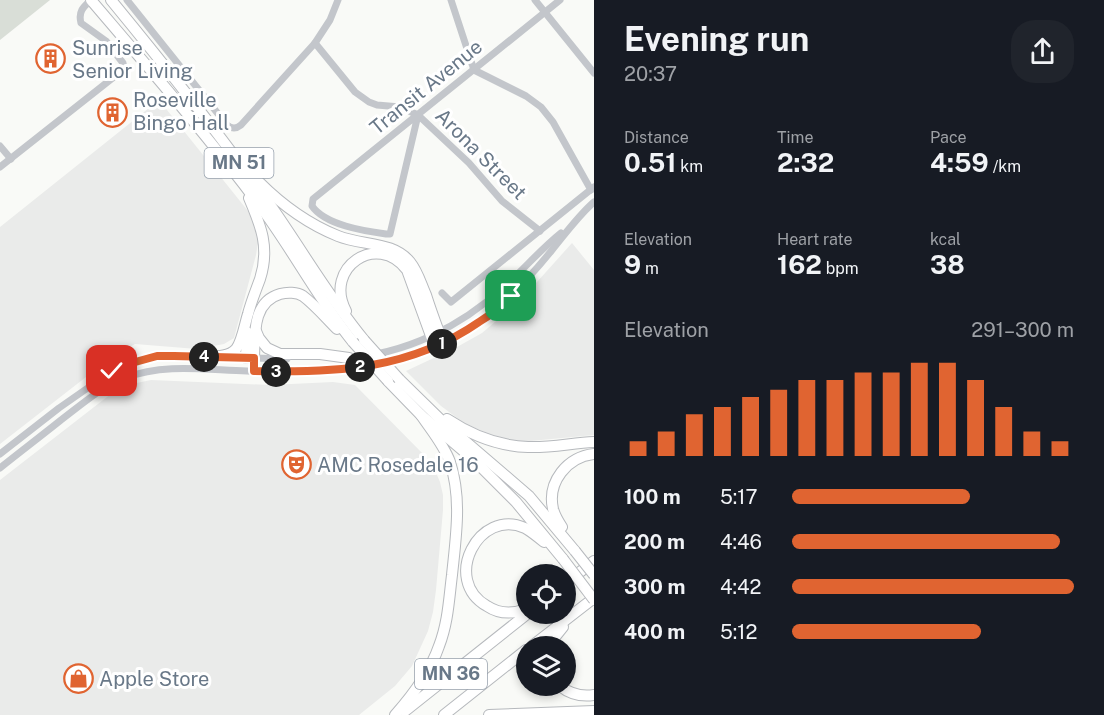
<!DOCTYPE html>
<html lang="en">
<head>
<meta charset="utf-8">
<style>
  :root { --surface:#171b24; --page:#20242c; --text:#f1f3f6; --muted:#9ea1a6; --accent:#e06431 }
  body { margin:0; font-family:"Public Sans",sans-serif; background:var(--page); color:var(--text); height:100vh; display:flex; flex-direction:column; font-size:22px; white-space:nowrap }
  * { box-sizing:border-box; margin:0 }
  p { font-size:20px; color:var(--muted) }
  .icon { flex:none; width:33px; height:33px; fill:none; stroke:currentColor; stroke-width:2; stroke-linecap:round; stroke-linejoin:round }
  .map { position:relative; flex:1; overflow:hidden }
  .details { display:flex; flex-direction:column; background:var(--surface); width:510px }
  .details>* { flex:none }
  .tools { position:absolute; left:516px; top:564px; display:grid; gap:12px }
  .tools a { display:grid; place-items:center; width:60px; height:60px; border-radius:50%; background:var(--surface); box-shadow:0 3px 9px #0003; font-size:30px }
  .pin { position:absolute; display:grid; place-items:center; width:51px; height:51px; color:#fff; margin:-26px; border-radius:12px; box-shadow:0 3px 9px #0006 }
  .km { position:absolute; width:30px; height:30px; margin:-15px; border-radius:50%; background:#222; color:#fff; font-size:16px; line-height:30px; text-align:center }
  .round { display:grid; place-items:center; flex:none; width:63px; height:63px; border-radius:24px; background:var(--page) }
  .headline { display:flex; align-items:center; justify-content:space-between; height:102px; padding:0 30px }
  h1 { font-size:33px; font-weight:700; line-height:45px }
  .figures { display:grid; grid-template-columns:repeat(3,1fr); gap:9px; height:102px; padding:6px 30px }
  .figures div { display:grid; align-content:center }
  .figures b { font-size:26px; font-weight:700 }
  .figures small { font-size:16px; font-weight:400 }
  .figures p { font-size:16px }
  .chart { height:168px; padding:12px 30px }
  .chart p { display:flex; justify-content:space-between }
  .chart svg { width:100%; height:108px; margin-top:6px; stroke:var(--accent); stroke-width:6 }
  ul { padding:0 30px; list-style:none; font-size:20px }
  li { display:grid; grid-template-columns:96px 72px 1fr; align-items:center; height:45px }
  li i { height:15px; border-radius:8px; background:var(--accent) }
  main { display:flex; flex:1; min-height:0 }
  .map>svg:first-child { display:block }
</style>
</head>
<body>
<main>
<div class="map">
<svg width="594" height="715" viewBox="0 0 594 715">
  <rect width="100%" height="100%" fill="#f9faf7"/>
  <!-- built -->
  <g fill="#eaebea">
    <path d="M 159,100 L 248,211 L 254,224 L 258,243 L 256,255 L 234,338 L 224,344 L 197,349 L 135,344 L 113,356 L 0,444 L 0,227 Z"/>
    <path d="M 572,243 L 594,270 L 594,435 L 520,442 L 489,434 L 464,423 L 441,406 L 406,371 L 457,347 L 482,333 L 509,310 L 528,292 Z"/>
    <path d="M 151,380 L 270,385 L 333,382 L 355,385 L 427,458 L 434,468 L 440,482 L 443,495 L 443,510 L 436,590 L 433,612 L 428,631 L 412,666 L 395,686 L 359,715 L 0,715 L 0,480 L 116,390 L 127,385 Z"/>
  </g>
  <!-- green -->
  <path fill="#d9ded7" d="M 0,0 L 50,0 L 0,40 Z"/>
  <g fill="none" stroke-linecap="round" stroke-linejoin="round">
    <defs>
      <g id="highway">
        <path d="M 91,0 C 148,67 207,135 260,206 C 293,250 318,299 353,342"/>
        <path d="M 111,0 C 167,68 222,137 273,209 C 303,252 330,299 364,340"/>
        <path d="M 259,182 C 282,205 308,224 338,236 C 363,246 393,241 410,262 C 418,272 421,284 426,295 C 431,311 437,327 443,343"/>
        <path d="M 346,311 C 323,268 377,231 407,270 L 435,347"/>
        <path d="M 256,331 L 259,338 L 267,348 L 280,354 L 320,354 L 349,358"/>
        <path d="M 200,357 C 211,356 228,358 236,349 C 242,342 245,323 248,314 C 251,302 256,290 260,279 C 270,248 261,226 249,198"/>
        <path d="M 246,358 L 247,332"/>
        <path d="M 254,358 C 255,335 252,302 280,294 C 287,292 297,292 303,296 C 315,305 326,318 337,329"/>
        <path d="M 399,379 L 444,423 L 529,496 L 575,551"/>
        <path d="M 388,381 L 421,415 L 474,460 L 516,502 L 563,559"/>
        <path d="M 447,419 C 471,435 499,446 528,447 C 550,448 572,443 594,442"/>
        <path d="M 562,527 C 558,521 555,516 553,509 C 547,482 567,457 594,454"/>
        <path d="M 566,583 L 594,561"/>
        <path d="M 526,609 C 513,614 499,614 487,606 C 441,580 479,507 525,528 C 532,532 538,537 544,542"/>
        <path d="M 532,646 L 594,598"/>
        <path d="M 551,646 L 555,637 L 563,627"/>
        <path d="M 560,686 C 570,694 581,697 594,695"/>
        <path d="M 405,711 L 527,614"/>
        <path d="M 395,715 C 413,695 430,672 439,646 C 448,623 449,599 452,575 C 456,536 462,499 450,462 C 444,445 431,430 421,415"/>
        <path d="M 444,715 L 526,650"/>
        <path d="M 489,715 L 594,711"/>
      </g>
    </defs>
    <!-- highway casing -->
    <use href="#highway" stroke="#b6b9bd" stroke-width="12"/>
    <!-- minor -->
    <g stroke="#c3c6cb" stroke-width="7">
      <path d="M 127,0 L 227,125 C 232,129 236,129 241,125 L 315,43 L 330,20 L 338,0"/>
      <path d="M 451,0 L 474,70 L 526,96 L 541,107 L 553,122 L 591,190"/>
      <path d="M 535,0 L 594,73"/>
      <path d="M 315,43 L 355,92 L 369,102 L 377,105 L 400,107 L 418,115 L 469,163 L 502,201 L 540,231"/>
      <path d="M 418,115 L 390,234 L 386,234 C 364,231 325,225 312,206 L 313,199 L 560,0"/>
      <path d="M 0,146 L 11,159"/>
      <path d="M 0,167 L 124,69 L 123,63 L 106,41 L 81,23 C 78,12 83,7 91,0"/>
      <path d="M 442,293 L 451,302 L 594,187"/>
      <path d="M 226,357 L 287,359"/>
      <path d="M 346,358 C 406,354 460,327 504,287 C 524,269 541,249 561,233"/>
      <path d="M 0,454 L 59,408 L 112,371 L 128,364 L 157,356 L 203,357"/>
      <path d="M 0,468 C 20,452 41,436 61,420 C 81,405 101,387 125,378 C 164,363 206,370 247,371 C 310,373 375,373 434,347 C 482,327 520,290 552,250 C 566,233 578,216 594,202"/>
    </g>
    <!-- highway -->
    <use href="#highway" stroke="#fff" stroke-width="10"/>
    <defs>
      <g id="highway-bridge">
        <path d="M 364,340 L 399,379"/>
        <path d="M 353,342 L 388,381"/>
        <path d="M 575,551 L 594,575"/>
        <path d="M 563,559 L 594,600"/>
      </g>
    </defs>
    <!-- highway-bridge casing -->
    <use href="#highway-bridge" stroke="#b6b9bd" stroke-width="12" stroke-linecap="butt"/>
    <!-- highway-bridge -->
    <use href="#highway-bridge" stroke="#fff" stroke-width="10"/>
  </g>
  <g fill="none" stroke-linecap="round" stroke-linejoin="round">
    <defs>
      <path id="route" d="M 112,371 L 128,364 L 157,356 L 174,356 L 254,358 L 254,371 C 335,373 410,370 479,322 C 490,315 503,306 511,296"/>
    </defs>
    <!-- route casing -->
    <use href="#route" stroke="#fff" stroke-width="12"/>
    <!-- route -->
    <use href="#route" stroke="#e06431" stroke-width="8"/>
  </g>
  <!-- icons -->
  <defs>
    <symbol id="building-ring" viewBox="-11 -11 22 22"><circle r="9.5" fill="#fff" stroke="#e06431" stroke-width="1.5"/><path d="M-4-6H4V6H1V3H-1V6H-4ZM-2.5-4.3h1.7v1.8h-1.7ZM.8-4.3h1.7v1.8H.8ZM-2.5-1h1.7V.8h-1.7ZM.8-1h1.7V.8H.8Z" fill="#e06431"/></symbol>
    <symbol id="theatre-ring" viewBox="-11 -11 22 22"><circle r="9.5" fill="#fff" stroke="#e06431" stroke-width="1.5"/><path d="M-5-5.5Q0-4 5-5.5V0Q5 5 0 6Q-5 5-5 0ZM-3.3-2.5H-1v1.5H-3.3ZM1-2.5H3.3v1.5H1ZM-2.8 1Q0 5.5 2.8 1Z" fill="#e06431"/></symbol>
    <symbol id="shop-ring" viewBox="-11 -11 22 22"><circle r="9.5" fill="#fff" stroke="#e06431" stroke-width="1.5"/><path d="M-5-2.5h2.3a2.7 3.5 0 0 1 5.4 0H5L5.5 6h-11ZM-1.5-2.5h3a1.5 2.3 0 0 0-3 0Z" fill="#e06431"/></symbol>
  </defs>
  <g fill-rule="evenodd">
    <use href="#building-ring" x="34" y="42" width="33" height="33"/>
    <use href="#building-ring" x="96" y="96" width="33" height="33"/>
    <use href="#theatre-ring" x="280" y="448" width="33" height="33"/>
    <use href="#shop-ring" x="62" y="662" width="33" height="33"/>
  </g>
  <g text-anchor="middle" stroke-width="6" stroke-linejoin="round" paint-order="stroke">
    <!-- shield labels -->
    <g fill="#fff" stroke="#96a0ac" stroke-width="1.5">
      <rect x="204.5" y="148" width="69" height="30" rx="4.5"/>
      <rect x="415" y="659" width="72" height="30" rx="4.5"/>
    </g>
    <g font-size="18" font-weight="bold" fill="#697888">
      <text x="239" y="169">MN 51</text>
      <text x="451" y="680">MN 36</text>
    </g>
    <!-- poi labels -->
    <g font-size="20" fill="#697888" stroke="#fff" text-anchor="start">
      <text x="72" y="55">Sunrise<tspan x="72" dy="23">Senior Living</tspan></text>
      <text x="133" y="107">Roseville<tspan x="133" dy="23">Bingo Hall</tspan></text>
      <text x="317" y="472">AMC Rosedale 16</text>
      <text x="99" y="686">Apple Store</text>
    </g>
    <!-- street labels -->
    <g font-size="20" fill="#697888" stroke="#fff">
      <text transform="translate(426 87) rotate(-39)" y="7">Transit Avenue</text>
      <text transform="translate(481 154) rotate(45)" y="7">Arona Street</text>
    </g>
  </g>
</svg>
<div class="tools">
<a><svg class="icon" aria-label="locate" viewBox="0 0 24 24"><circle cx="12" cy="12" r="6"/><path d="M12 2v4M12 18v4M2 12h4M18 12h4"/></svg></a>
<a><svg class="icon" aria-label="layers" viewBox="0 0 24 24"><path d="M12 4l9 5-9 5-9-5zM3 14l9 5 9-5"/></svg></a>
</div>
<div class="pin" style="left:511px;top:296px;background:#1e9e55"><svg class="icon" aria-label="arrive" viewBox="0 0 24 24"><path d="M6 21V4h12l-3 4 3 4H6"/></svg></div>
<div class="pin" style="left:112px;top:371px;background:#d93025"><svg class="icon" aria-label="check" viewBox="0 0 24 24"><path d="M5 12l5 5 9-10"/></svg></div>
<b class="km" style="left:442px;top:344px">1</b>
<b class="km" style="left:360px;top:367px">2</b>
<b class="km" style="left:276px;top:372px">3</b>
<b class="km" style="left:204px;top:357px">4</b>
</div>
<section class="details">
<div class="headline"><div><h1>Evening run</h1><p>20:37</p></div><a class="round"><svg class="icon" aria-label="share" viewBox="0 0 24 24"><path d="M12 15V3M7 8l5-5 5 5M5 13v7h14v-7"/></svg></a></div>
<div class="figures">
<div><p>Distance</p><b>0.51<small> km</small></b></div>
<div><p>Time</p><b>2:32</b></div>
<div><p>Pace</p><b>4:59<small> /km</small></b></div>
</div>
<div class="figures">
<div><p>Elevation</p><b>9<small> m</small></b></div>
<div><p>Heart rate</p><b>162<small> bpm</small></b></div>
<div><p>kcal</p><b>38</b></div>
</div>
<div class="chart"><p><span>Elevation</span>291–300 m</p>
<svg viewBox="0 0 160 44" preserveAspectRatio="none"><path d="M5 44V38M15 44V34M25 44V27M35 44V24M45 44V20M55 44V17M65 44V13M75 44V13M85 44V10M95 44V10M105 44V6M115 44V6M125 44V13M135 44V24M145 44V34M155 44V38"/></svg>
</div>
<ul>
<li><b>100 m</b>5:17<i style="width:63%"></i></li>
<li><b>200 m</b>4:46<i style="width:95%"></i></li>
<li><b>300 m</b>4:42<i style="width:100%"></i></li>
<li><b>400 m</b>5:12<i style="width:67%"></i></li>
</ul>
</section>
</main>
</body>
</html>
